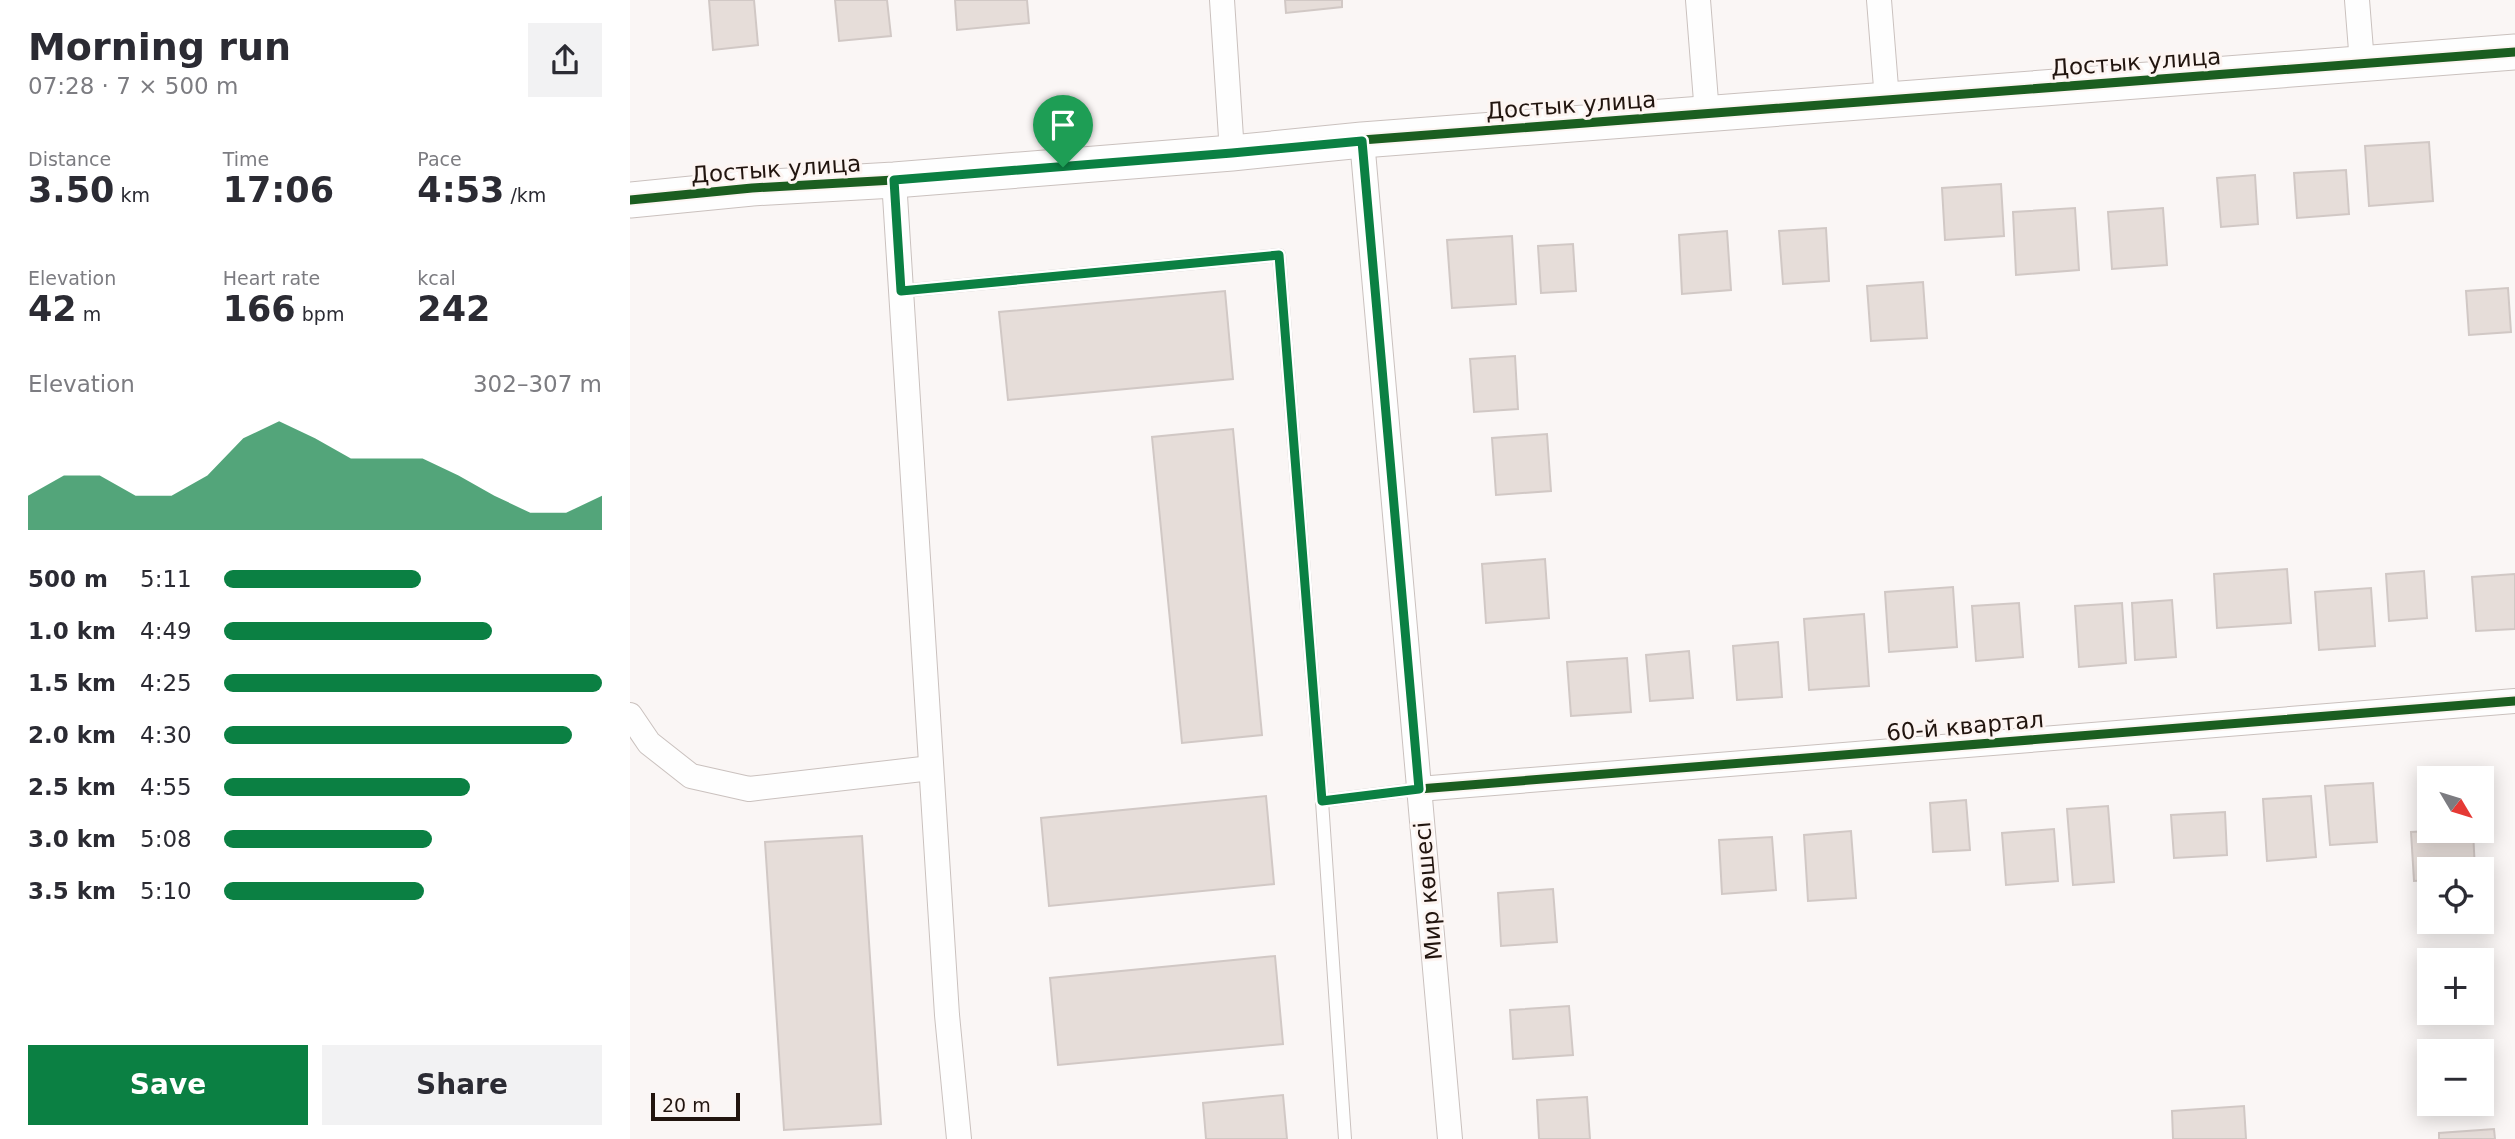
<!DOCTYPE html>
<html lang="en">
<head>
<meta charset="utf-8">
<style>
  :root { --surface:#fff; --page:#f2f2f3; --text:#2b2b33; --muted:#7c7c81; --accent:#0b8043 }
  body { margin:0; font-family:"DejaVu Sans",sans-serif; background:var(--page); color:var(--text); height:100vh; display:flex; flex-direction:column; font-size:26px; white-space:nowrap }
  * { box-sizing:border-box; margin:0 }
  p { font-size:23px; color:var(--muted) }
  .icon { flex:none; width:38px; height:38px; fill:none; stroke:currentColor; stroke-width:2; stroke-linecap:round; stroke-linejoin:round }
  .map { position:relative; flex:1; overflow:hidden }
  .sheet { display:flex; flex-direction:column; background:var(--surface); width:630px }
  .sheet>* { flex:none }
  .needle { width:46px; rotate:128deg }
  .buttons { position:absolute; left:1787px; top:766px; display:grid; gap:14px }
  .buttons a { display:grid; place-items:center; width:77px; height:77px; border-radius:0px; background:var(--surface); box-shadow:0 4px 18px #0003; font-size:35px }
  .scale { position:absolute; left:21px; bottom:18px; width:89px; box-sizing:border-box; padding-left:7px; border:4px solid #22150f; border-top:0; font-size:19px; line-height:24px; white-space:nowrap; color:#22150f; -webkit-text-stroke:5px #fdf5f2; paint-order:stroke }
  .pin { position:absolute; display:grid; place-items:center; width:60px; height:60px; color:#fff; margin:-72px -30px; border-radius:50% 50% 50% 0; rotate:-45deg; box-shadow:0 0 7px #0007 }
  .pin .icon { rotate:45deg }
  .round { display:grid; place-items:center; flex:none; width:74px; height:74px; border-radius:0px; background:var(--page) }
  .headline { display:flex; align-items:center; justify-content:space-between; height:119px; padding:0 28px }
  h1 { font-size:38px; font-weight:600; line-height:52px }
  .figures { display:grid; grid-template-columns:repeat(3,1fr); gap:10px; height:119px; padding:7px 28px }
  .figures div { display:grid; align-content:center }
  .figures b { font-size:35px; font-weight:600 }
  .figures small { font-size:19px; font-weight:400 }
  .figures p { font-size:19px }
  .chart { height:196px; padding:14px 28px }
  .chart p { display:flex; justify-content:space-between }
  .chart svg { width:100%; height:126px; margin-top:7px; fill:var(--accent); opacity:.7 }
  .cta { display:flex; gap:14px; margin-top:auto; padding:14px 28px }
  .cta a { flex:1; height:80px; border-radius:0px; background:var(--accent); color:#fff; font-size:28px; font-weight:600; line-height:80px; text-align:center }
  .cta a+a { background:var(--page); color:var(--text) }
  ul { padding:0 28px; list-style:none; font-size:23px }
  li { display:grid; grid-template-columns:112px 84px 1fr; align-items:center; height:52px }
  li i { height:18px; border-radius:9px; background:var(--accent) }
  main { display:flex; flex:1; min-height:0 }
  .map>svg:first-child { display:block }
</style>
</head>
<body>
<main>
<section class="sheet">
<div class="headline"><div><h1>Morning run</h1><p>07:28 · 7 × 500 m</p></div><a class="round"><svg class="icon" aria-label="share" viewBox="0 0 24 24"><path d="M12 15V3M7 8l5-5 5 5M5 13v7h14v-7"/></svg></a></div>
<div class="figures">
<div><p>Distance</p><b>3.50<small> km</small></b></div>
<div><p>Time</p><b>17:06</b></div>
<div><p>Pace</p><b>4:53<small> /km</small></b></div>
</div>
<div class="figures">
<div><p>Elevation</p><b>42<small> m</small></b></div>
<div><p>Heart rate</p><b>166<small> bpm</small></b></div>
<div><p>kcal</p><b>242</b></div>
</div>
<div class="chart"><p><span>Elevation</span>302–307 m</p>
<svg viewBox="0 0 160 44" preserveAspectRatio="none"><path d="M0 44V32L10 25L20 25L30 32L40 32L50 25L60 12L70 6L80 12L90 19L100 19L110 19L120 25L130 32L140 38L150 38L160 32V44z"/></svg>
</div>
<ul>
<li><b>500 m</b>5:11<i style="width:52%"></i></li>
<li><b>1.0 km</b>4:49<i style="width:71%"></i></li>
<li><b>1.5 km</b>4:25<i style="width:100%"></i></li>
<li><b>2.0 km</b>4:30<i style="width:92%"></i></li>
<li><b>2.5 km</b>4:55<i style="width:65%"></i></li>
<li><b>3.0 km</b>5:08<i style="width:55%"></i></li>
<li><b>3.5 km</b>5:10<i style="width:53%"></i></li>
</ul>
<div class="cta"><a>Save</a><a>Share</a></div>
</section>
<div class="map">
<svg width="1885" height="1139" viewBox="0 0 1885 1139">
  <rect width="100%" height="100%" fill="#faf6f5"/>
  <!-- building -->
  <g fill="#e6ddd9" stroke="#d1c8c5" stroke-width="2">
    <path d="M 79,0 L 124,0 L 128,45 L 83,50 Z"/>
    <path d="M 205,0 L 257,0 L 261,36 L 209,41 Z"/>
    <path d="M 325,0 L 397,0 L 399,23 L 327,30 Z"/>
    <path d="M 655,0 L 712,0 L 712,7 L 656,13 Z"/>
    <path d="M 1799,142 L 1803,201 L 1739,206 L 1735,146 Z"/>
    <path d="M 1716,170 L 1719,214 L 1667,218 L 1664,173 Z"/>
    <path d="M 1625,175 L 1628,224 L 1591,227 L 1587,178 Z"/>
    <path d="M 1371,184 L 1374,236 L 1315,240 L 1312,188 Z"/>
    <path d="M 1445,208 L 1449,270 L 1386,275 L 1383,212 Z"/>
    <path d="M 1533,208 L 1537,265 L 1482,269 L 1478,212 Z"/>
    <path d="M 1196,228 L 1199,281 L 1153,284 L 1149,231 Z"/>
    <path d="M 1097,231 L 1101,290 L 1052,294 L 1049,235 Z"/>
    <path d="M 882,236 L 886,304 L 822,308 L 817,240 Z"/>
    <path d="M 943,244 L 946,291 L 911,293 L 908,246 Z"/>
    <path d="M 1293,282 L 1297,338 L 1241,341 L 1237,286 Z"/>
    <path d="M 1878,288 L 1881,332 L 1839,335 L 1836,291 Z"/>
    <path d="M 595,291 L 603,379 L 378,400 L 369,312 Z"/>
    <path d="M 885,356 L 888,409 L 844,412 L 840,359 Z"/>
    <path d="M 603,429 L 632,735 L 552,743 L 522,437 Z"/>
    <path d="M 917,434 L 921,491 L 866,495 L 862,438 Z"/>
    <path d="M 915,559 L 919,618 L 856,623 L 852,564 Z"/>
    <path d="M 1657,569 L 1661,623 L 1587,628 L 1584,574 Z"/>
    <path d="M 1794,571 L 1797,618 L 1759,621 L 1756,574 Z"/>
    <path d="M 1885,574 L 1885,629 L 1846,631 L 1842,577 Z"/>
    <path d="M 1323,587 L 1327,647 L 1259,652 L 1255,592 Z"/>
    <path d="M 1741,588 L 1745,646 L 1689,650 L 1685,592 Z"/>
    <path d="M 1542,600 L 1546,657 L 1505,660 L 1502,603 Z"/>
    <path d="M 1389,603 L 1393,657 L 1346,661 L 1342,606 Z"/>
    <path d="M 1492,603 L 1496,663 L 1449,667 L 1445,606 Z"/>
    <path d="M 1234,614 L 1239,686 L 1179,690 L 1174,619 Z"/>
    <path d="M 1148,642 L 1152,697 L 1107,700 L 1103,646 Z"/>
    <path d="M 1059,651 L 1063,698 L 1020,701 L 1016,655 Z"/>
    <path d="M 997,658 L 1001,712 L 941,716 L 937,662 Z"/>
    <path d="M 1743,783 L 1747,842 L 1700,845 L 1695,786 Z"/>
    <path d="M 636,796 L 644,884 L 419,906 L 411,818 Z"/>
    <path d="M 1681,796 L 1686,857 L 1637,861 L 1633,799 Z"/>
    <path d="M 1336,800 L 1340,850 L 1303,852 L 1300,803 Z"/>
    <path d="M 1478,806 L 1484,882 L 1443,885 L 1437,809 Z"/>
    <path d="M 1595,812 L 1597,855 L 1544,858 L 1541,815 Z"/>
    <path d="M 1424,829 L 1428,881 L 1376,885 L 1372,833 Z"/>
    <path d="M 1221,831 L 1226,898 L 1178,901 L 1174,835 Z"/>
    <path d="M 1799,831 L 1843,831 L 1845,870 L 1799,870 L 1799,880 L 1784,881 L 1781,832 Z"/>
    <path d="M 232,836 L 251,1124 L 154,1130 L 135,842 Z"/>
    <path d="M 1142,837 L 1146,890 L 1092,894 L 1089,840 Z"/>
    <path d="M 923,889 L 927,942 L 871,946 L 868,893 Z"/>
    <path d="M 645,956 L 653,1044 L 428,1065 L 420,978 Z"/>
    <path d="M 939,1006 L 943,1055 L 883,1059 L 880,1010 Z"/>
    <path d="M 653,1095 L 657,1139 L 576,1139 L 573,1103 Z"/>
    <path d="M 957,1097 L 960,1139 L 909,1139 L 907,1100 Z"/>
    <path d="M 1614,1106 L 1616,1139 L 1543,1139 L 1542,1111 Z"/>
    <path d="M 1864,1129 L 1865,1139 L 1809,1139 L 1809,1133 Z"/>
  </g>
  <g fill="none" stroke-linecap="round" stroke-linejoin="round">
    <defs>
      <g id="lane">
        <path d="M 271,291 L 649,255 L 692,801 L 715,1139"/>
        <path d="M 692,801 L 789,789"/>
      </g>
      <g id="street">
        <path d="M 592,0 L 602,153"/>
        <path d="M 1068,0 L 1077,114"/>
        <path d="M 1249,0 L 1257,100"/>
        <path d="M 1727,0 L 1732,63"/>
        <path d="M 732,140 L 820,1139"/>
        <path d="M 264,180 L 317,1015 L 329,1139"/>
        <path d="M 0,715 L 19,743 L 61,776 L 119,789 L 301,768"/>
        <path d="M 789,789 L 1885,701"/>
      </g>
      <path id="secondary" d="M 0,200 L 122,188 L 264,180 L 602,153 L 732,140 L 1885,52"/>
    </defs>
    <!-- lane casing -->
    <use href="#lane" stroke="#cac1be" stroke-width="14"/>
    <!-- street casing -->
    <use href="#street" stroke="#cac1be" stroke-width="26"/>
    <!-- secondary casing -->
    <use href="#secondary" stroke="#cac1be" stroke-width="37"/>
    <!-- lane -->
    <use href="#lane" stroke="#fefefe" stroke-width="12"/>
    <!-- street -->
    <use href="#street" stroke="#fefefe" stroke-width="24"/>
    <!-- secondary -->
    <use href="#secondary" stroke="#fefefe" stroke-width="35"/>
    <defs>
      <g id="cycleway">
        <path d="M 0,200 L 122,188 L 264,180 L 602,153 L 732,140 L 1885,52"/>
        <path d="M 789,789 L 1885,701"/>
      </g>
    </defs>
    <!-- cycleway casing -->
    <use href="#cycleway" stroke="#fdf5f2" stroke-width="13"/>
    <!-- cycleway -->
    <use href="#cycleway" stroke="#1b5e20" stroke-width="9"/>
  </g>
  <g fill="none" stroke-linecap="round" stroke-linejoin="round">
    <defs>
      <path id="route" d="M 732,141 L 789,789 L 692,801 L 649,255 L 271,291 L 264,180 L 602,153 Z"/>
    </defs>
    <!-- route casing -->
    <use href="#route" stroke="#fff" stroke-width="14"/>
    <!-- route -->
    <use href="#route" stroke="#0b8043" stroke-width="9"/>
  </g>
  <g text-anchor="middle" stroke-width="6" stroke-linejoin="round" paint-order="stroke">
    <!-- street labels -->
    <g font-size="23" fill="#22150f" stroke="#fdf5f2">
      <text transform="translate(1506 62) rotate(-4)" y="8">Достык улица</text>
      <text transform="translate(941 105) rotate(-4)" y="8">Достык улица</text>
      <text transform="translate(146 169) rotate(-4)" y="8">Достык улица</text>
      <text transform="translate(1335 726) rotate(-5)" y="8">60-й квартал</text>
      <text transform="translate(798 891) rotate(-95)" y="8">Мир көшесі</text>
    </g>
  </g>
</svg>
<div class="buttons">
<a><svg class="needle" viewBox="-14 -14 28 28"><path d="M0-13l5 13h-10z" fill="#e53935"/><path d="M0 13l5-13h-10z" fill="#7c7c81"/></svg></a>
<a><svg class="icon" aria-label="locate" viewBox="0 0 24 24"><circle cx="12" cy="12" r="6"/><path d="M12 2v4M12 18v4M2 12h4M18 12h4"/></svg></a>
<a>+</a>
<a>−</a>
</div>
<div class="scale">20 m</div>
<div class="pin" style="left:433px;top:167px;background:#1e9e55"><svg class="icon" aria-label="arrive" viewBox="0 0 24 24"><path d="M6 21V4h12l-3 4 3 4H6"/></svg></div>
</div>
</main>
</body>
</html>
